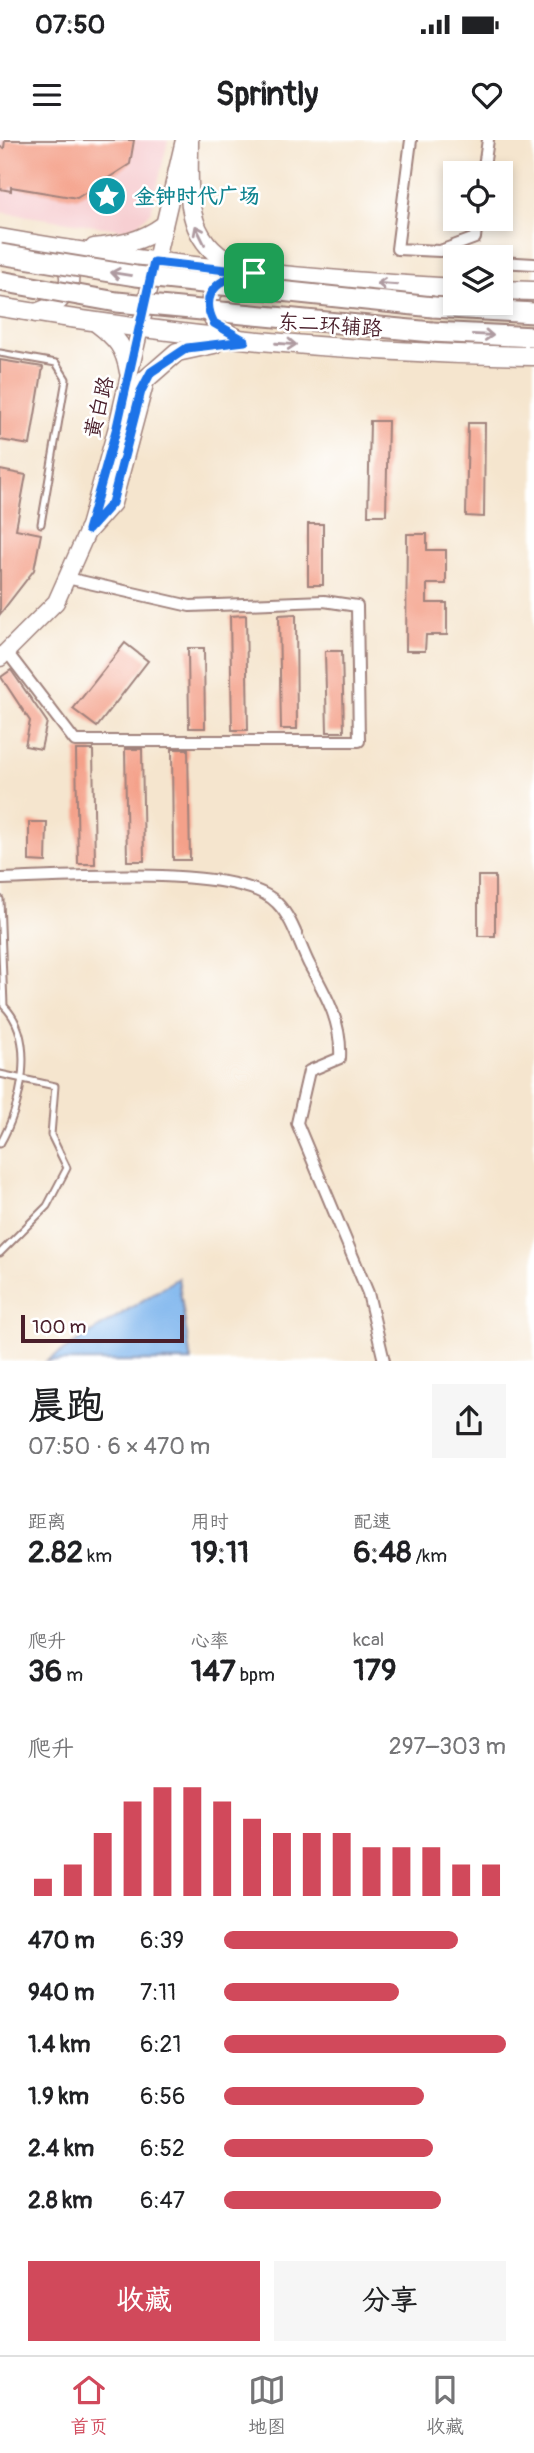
<!DOCTYPE html>
<html lang="zh">
<head>
<meta charset="utf-8">
<style>
  :root { --surface:#fff; --page:#f6f6f6; --text:#202124; --muted:#757577; --line:#e0e0e0; --accent:#d1495b }
  body { margin:0; font-family:Pangolin,"LXGW WenKai TC",sans-serif; background:var(--page); color:var(--text); height:100vh; display:flex; flex-direction:column; font-size:26px; white-space:nowrap }
  * { box-sizing:border-box; margin:0 }
  p { font-size:23px; color:var(--muted) }
  .icon { flex:none; width:38px; height:38px; fill:none; stroke:currentColor; stroke-width:2; stroke-linecap:round; stroke-linejoin:round }
  .map { position:relative; height:1221px; overflow:hidden }
  .sheet { display:flex; flex-direction:column; background:var(--surface); flex:1 }
  .sheet>* { flex:none }
  .fabs { position:absolute; left:443px; top:21px; display:grid; gap:14px }
  .fabs a { display:grid; place-items:center; width:70px; height:70px; border-radius:0px; background:var(--surface); box-shadow:0 4px 10px #0003; font-size:35px }
  .scale { position:absolute; left:21px; bottom:18px; width:163px; box-sizing:border-box; padding-left:7px; border:4px solid #4a1f2b; border-top:0; font-size:19px; line-height:24px; white-space:nowrap; color:#4a1f2b; -webkit-text-stroke:5px #fff; paint-order:stroke }
  .pin { position:absolute; display:grid; place-items:center; width:60px; height:60px; color:#fff; margin:-30px; border-radius:14px; box-shadow:0 4px 10px #0006 }
  .round { display:grid; place-items:center; flex:none; width:74px; height:74px; border-radius:0px; background:var(--page) }
  .headline { display:flex; align-items:center; justify-content:space-between; height:119px; padding:0 28px }
  h1 { font-size:38px; font-weight:700; line-height:52px }
  .figures { display:grid; grid-template-columns:repeat(3,1fr); gap:10px; height:119px; padding:7px 28px }
  .figures div { display:grid; align-content:center }
  .figures b { font-size:30px; font-weight:700 }
  .figures small { font-size:19px; font-weight:400 }
  .figures p { font-size:19px }
  .chart { height:196px; padding:14px 28px }
  .chart p { display:flex; justify-content:space-between }
  .chart svg { width:100%; height:126px; margin-top:7px; stroke:var(--accent); stroke-width:6 }
  .button { display:flex; gap:14px; margin-top:auto; padding:14px 28px }
  .button a { flex:1; height:80px; border-radius:0px; background:var(--accent); color:#fff; font-size:28px; font-weight:700; line-height:80px; text-align:center }
  .button a+a { background:var(--page); color:var(--text) }
  ul { padding:0 28px; list-style:none; font-size:23px }
  li { display:grid; grid-template-columns:112px 84px 1fr; align-items:center; height:52px }
  li i { height:18px; border-radius:9px; background:var(--accent) }
  .status { display:flex; justify-content:space-between; align-items:center; height:49px; padding:0 35px; background:var(--surface); direction:ltr }
  .status svg { height:19px; fill:currentColor }
  header { display:flex; justify-content:space-between; align-items:center; height:91px; padding:0 28px; background:var(--surface); font-size:32px; font-weight:700 }
  .tabs { display:flex; justify-content:space-around; align-items:center; height:98px; border-top:2px solid var(--line); background:var(--surface); font-size:19px; color:var(--muted) }
  .tabs a { display:grid; justify-items:center; gap:4px }
  .tabs .selected { color:var(--accent) }
  .map>svg:first-child { display:block }
</style>
</head>
<body>
<div class="status"><b>07:50</b><svg viewBox="0 0 49 12"><path d="M0 12V9h3v3zM5 12V6h3v6zM10 12V3h3v9zM15 12V0h3v12zM26 1h20v11H26zM47 4h2v5h-2z"/></svg></div>
<header><svg class="icon" aria-label="menu" viewBox="0 0 24 24"><path d="M4 6h16M4 12h16M4 18h16"/></svg>Sprintly<svg class="icon" aria-label="heart" viewBox="0 0 24 24"><path d="M12 20l-8-8c-3-5 5-10 8-4 3-6 11-1 8 4z"/></svg></header>
<div class="map">
<svg width="534" height="1221" viewBox="0 0 534 1221">
  <rect width="100%" height="100%" fill="#fff"/>
  <filter id="ink" filterUnits="userSpaceOnUse"><feTurbulence type="fractalNoise" baseFrequency=".0143" numOctaves="2"/><feDisplacementMap in="SourceGraphic" scale="14" xChannelSelector="R" yChannelSelector="G"/><feConvolveMatrix kernelMatrix="1 2 1 2 8 2 1 2 1" color-interpolation-filters="sRGB"/></filter>
  <filter id="wash" filterUnits="userSpaceOnUse"><feTurbulence type="fractalNoise" baseFrequency=".00686" numOctaves="4" result="noise"/><feDisplacementMap in="SourceGraphic" scale="28" xChannelSelector="R" yChannelSelector="G"/><feGaussianBlur stdDeviation="1.57" result="paint"/><feColorMatrix in="noise" values="0 0 0 0 0 0 0 0 0 0 0 0 0 0 0 0 0 1.4 0 .05"/><feComposite in="paint" operator="in"/></filter>
  <g filter="url(#wash)">
    <rect width="100%" height="100%" fill="#f5e5ce"/>
    <!-- built -->
    <path fill="#f7cfd2" d="M 0,0 L 168,0 L 151,72 L 137,85 L 124,90 L 0,72 Z"/>
    <!-- water -->
    <path fill="#7eb5ed" stroke="#646a8c" stroke-width="2" d="M 178,1138 L 191,1221 L 47,1221 Z"/>
    <g id="blocks">
      <!-- building -->
      <g fill="#f4a18a">
        <path d="M 5,0 L 134,0 L 130,24 L 77,58 L 11,47 L 11,51 L 0,49 L 0,7 L 4,8 Z"/>
        <path d="M 0,220 L 43,227 L 30,305 L 0,300 Z"/>
        <path d="M 370,281 L 388,281 L 386,375 L 368,375 Z"/>
        <path d="M 468,283 L 485,283 L 484,377 L 466,376 Z"/>
        <path d="M 0,330 L 26,335 L 16,389 L 41,394 L 34,430 L 0,474 Z"/>
        <rect x="308" y="384" width="15" height="61"/>
        <path d="M 407,394 L 427,394 L 427,410 L 446,410 L 446,444 L 427,444 L 427,463 L 447,463 L 447,495 L 426,495 L 425,511 L 406,511 Z"/>
        <path d="M 296,474 L 297,589 L 281,589 L 279,475 Z"/>
        <path d="M 246,475 L 248,590 L 232,590 L 230,476 Z"/>
        <path d="M 125,503 L 148,521 L 97,587 L 73,569 Z"/>
        <path d="M 188,508 L 204,508 L 205,588 L 189,588 Z"/>
        <path d="M 325,511 L 342,511 L 344,592 L 327,592 Z"/>
        <path d="M 11,530 L 47,582 L 41,609 L 25,606 L 30,581 L 1,537 Z"/>
        <path d="M 125,609 L 142,609 L 144,721 L 127,721 Z"/>
        <path d="M 172,609 L 188,609 L 190,720 L 173,720 Z"/>
        <path d="M 76,610 L 93,610 L 95,724 L 78,724 Z"/>
        <path d="M 29,682 L 47,682 L 46,722 L 29,721 Z"/>
        <rect x="478" y="736" width="17" height="60"/>
      </g>
    </g>
  </g>
  <g filter="url(#ink)">
    <use href="#blocks" fill-opacity="0" stroke="#a0827c" stroke-width="2"/>
    <g fill="none" stroke-linecap="round" stroke-linejoin="round">
      <defs>
        <g id="service">
          <path d="M 0,213 L 56,223 L 66,239 L 41,384"/>
          <path d="M 0,759 L 4,866 C 37,899 21,968 0,1004"/>
          <path d="M 0,934 L 55,946 L 51,995 L 67,1028 L 47,1066 L 0,1113"/>
        </g>
        <g id="minor">
          <path d="M 411,0 L 397,109 L 440,111 L 475,98 L 477,79"/>
          <path d="M 483,33 L 488,0"/>
          <path d="M 500,122 L 534,124"/>
          <path d="M 7,512 L 75,601 L 359,601 L 357,466 L 324,461 L 190,466 L 67,438"/>
          <path d="M 0,739 C 57,738 240,723 277,763 C 293,779 299,804 309,824 C 326,855 342,882 340,918 L 309,931 L 297,983 L 368,1153 L 384,1221"/>
        </g>
        <path id="secondary" d="M 0,518 L 56,462 L 88,390 L 117,287 L 184,0"/>
        <g id="primary">
          <path d="M 189,0 C 189,54 182,104 241,128"/>
          <path d="M 0,98 C 151,125 302,139 455,148"/>
          <path d="M 94,108 C 121,105 141,102 163,86"/>
          <path d="M 227,138 L 212,153 C 207,177 216,189 237,198"/>
          <path d="M 500,150 L 534,151"/>
          <path d="M 0,167 C 177,197 354,213 534,216"/>
          <path d="M 36,173 C 63,164 81,143 60,115"/>
          <path d="M 97,183 C 117,198 125,208 129,232"/>
          <path d="M 88,390 L 112,363 L 145,240 L 177,212 L 214,204"/>
        </g>
        <g id="trunk">
          <path d="M 433,167 L 534,173"/>
          <path d="M 432,192 L 534,197"/>
        </g>
      </defs>
      <!-- service casing -->
      <use href="#service" stroke="#a0827c" stroke-width="9"/>
      <!-- minor casing -->
      <use href="#minor" stroke="#a0827c" stroke-width="14"/>
      <!-- secondary casing -->
      <use href="#secondary" stroke="#a0827c" stroke-width="19"/>
      <!-- primary casing -->
      <use href="#primary" stroke="#a0827c" stroke-width="21"/>
      <!-- trunk casing -->
      <use href="#trunk" stroke="#a0827c" stroke-width="23"/>
      <!-- service -->
      <use href="#service" stroke="#fff" stroke-width="5"/>
      <!-- minor -->
      <use href="#minor" stroke="#fff" stroke-width="10"/>
      <!-- secondary -->
      <use href="#secondary" stroke="#fff" stroke-width="16"/>
      <!-- primary -->
      <use href="#primary" stroke="#fff" stroke-width="18"/>
      <!-- trunk -->
      <use href="#trunk" stroke="#fff" stroke-width="19"/>
      <defs>
        <g id="trunk-bridge">
          <path d="M 0,114 L 136,136 L 433,167"/>
          <path d="M 0,141 L 117,162 L 432,192"/>
        </g>
      </defs>
      <!-- trunk-bridge casing -->
      <use href="#trunk-bridge" stroke="#a0827c" stroke-width="23" stroke-linecap="butt"/>
      <!-- trunk-bridge -->
      <use href="#trunk-bridge" stroke="#fff" stroke-width="19"/>
    </g>
    <!-- one-way arrows -->
    <defs><path id="oneway-shaft" d="M-6 0H5M1.5-3L5.5 0L1.5 3" fill="none" stroke-width="1.6" stroke-linecap="round" stroke-linejoin="round" transform="scale(1.75)"/></defs>
    <g stroke="#ae9aa0">
      <use href="#oneway-shaft" transform="translate(200 95) rotate(-116)"/>
      <use href="#oneway-shaft" transform="translate(121 134) rotate(-171)"/>
      <use href="#oneway-shaft" transform="translate(387 144) rotate(-176)"/>
      <use href="#oneway-shaft" transform="translate(483 195) rotate(3)"/>
      <use href="#oneway-shaft" transform="translate(286 204) rotate(4)"/>
    </g>
  </g>
  <g fill="none" stroke-linecap="round" stroke-linejoin="round" filter="url(#ink)">
    <defs>
      <path id="route" d="M 154,122 L 254,133 C 226,135 196,149 214,183 L 245,201 L 187,208 L 151,232 L 141,251 L 112,363 L 88,390 L 117,287 Z"/>
    </defs>
    <!-- route casing -->
    <use href="#route" stroke="#fff" stroke-width="14"/>
    <!-- route -->
    <use href="#route" stroke="#1a73e8" stroke-width="9"/>
  </g>
  <!-- icons -->
  <defs>
    <symbol id="sight-disc" viewBox="-11 -11 22 22"><circle r="9.5" fill="#0f9aa8" stroke="#fff"/><path d="M0-6L1.8-2.2L6-1.7L2.9 1.2L3.7 5.4L0 3.3L-3.7 5.4L-2.9 1.2L-6-1.7L-1.8-2.2Z" fill="#fff"/></symbol>
  </defs>
  <g fill-rule="evenodd">
    <use href="#sight-disc" x="85" y="34" width="44" height="44"/>
  </g>
  <g text-anchor="middle" stroke-width="5" stroke-linejoin="round" paint-order="stroke">
    <!-- culture labels -->
    <g font-size="21" font-weight="bold" fill="#0d838f" stroke="#fff" text-anchor="start">
      <text x="134" y="63">金钟时代广场</text>
    </g>
    <!-- street labels -->
    <g font-size="21" fill="#4a1f2b" stroke="#fff">
      <text transform="translate(330 185) rotate(4)" y="7">东二环辅路</text>
      <text transform="translate(99 267) rotate(-76)" y="7">黄白路</text>
    </g>
  </g>
</svg>
<div class="fabs">
<a><svg class="icon" aria-label="locate" viewBox="0 0 24 24"><circle cx="12" cy="12" r="6"/><path d="M12 2v4M12 18v4M2 12h4M18 12h4"/></svg></a>
<a><svg class="icon" aria-label="layers" viewBox="0 0 24 24"><path d="M12 4l9 5-9 5-9-5zM3 14l9 5 9-5"/></svg></a>
</div>
<div class="scale">100 m</div>
<div class="pin" style="left:254px;top:133px;background:#1e9e55"><svg class="icon" aria-label="arrive" viewBox="0 0 24 24"><path d="M6 21V4h12l-3 4 3 4H6"/></svg></div>
</div>
<section class="sheet">
<div class="headline"><div><h1>晨跑</h1><p>07:50 · 6 × 470 m</p></div><a class="round"><svg class="icon" aria-label="share" viewBox="0 0 24 24"><path d="M12 15V3M7 8l5-5 5 5M5 13v7h14v-7"/></svg></a></div>
<div class="figures">
<div><p>距离</p><b>2.82<small> km</small></b></div>
<div><p>用时</p><b>19:11</b></div>
<div><p>配速</p><b>6:48<small> /km</small></b></div>
</div>
<div class="figures">
<div><p>爬升</p><b>36<small> m</small></b></div>
<div><p>心率</p><b>147<small> bpm</small></b></div>
<div><p>kcal</p><b>179</b></div>
</div>
<div class="chart"><p><span>爬升</span>297–303 m</p>
<svg viewBox="0 0 160 44" preserveAspectRatio="none"><path d="M5 44V38M15 44V33M25 44V22M35 44V11M45 44V6M55 44V6M65 44V11M75 44V17M85 44V22M95 44V22M105 44V22M115 44V27M125 44V27M135 44V27M145 44V33M155 44V33"/></svg>
</div>
<ul>
<li><b>470 m</b>6:39<i style="width:83%"></i></li>
<li><b>940 m</b>7:11<i style="width:62%"></i></li>
<li><b>1.4 km</b>6:21<i style="width:100%"></i></li>
<li><b>1.9 km</b>6:56<i style="width:71%"></i></li>
<li><b>2.4 km</b>6:52<i style="width:74%"></i></li>
<li><b>2.8 km</b>6:47<i style="width:77%"></i></li>
</ul>
<div class="button"><a>收藏</a><a>分享</a></div>
</section>
<nav class="tabs">
<a class="selected"><svg class="icon" aria-label="home" viewBox="0 0 24 24"><path d="M3 11l9-7 9 7M6 9v11h12V9"/></svg>首页</a>
<a><svg class="icon" aria-label="map" viewBox="0 0 24 24"><path d="M3 6l6-2 6 2 6-2v14l-6 2-6-2-6 2zM9 4v14M15 6v14"/></svg>地图</a>
<a><svg class="icon" aria-label="saved" viewBox="0 0 24 24"><path d="M7 4h10v16l-5-4-5 4z"/></svg>收藏</a>
</nav>
</body>
</html>
